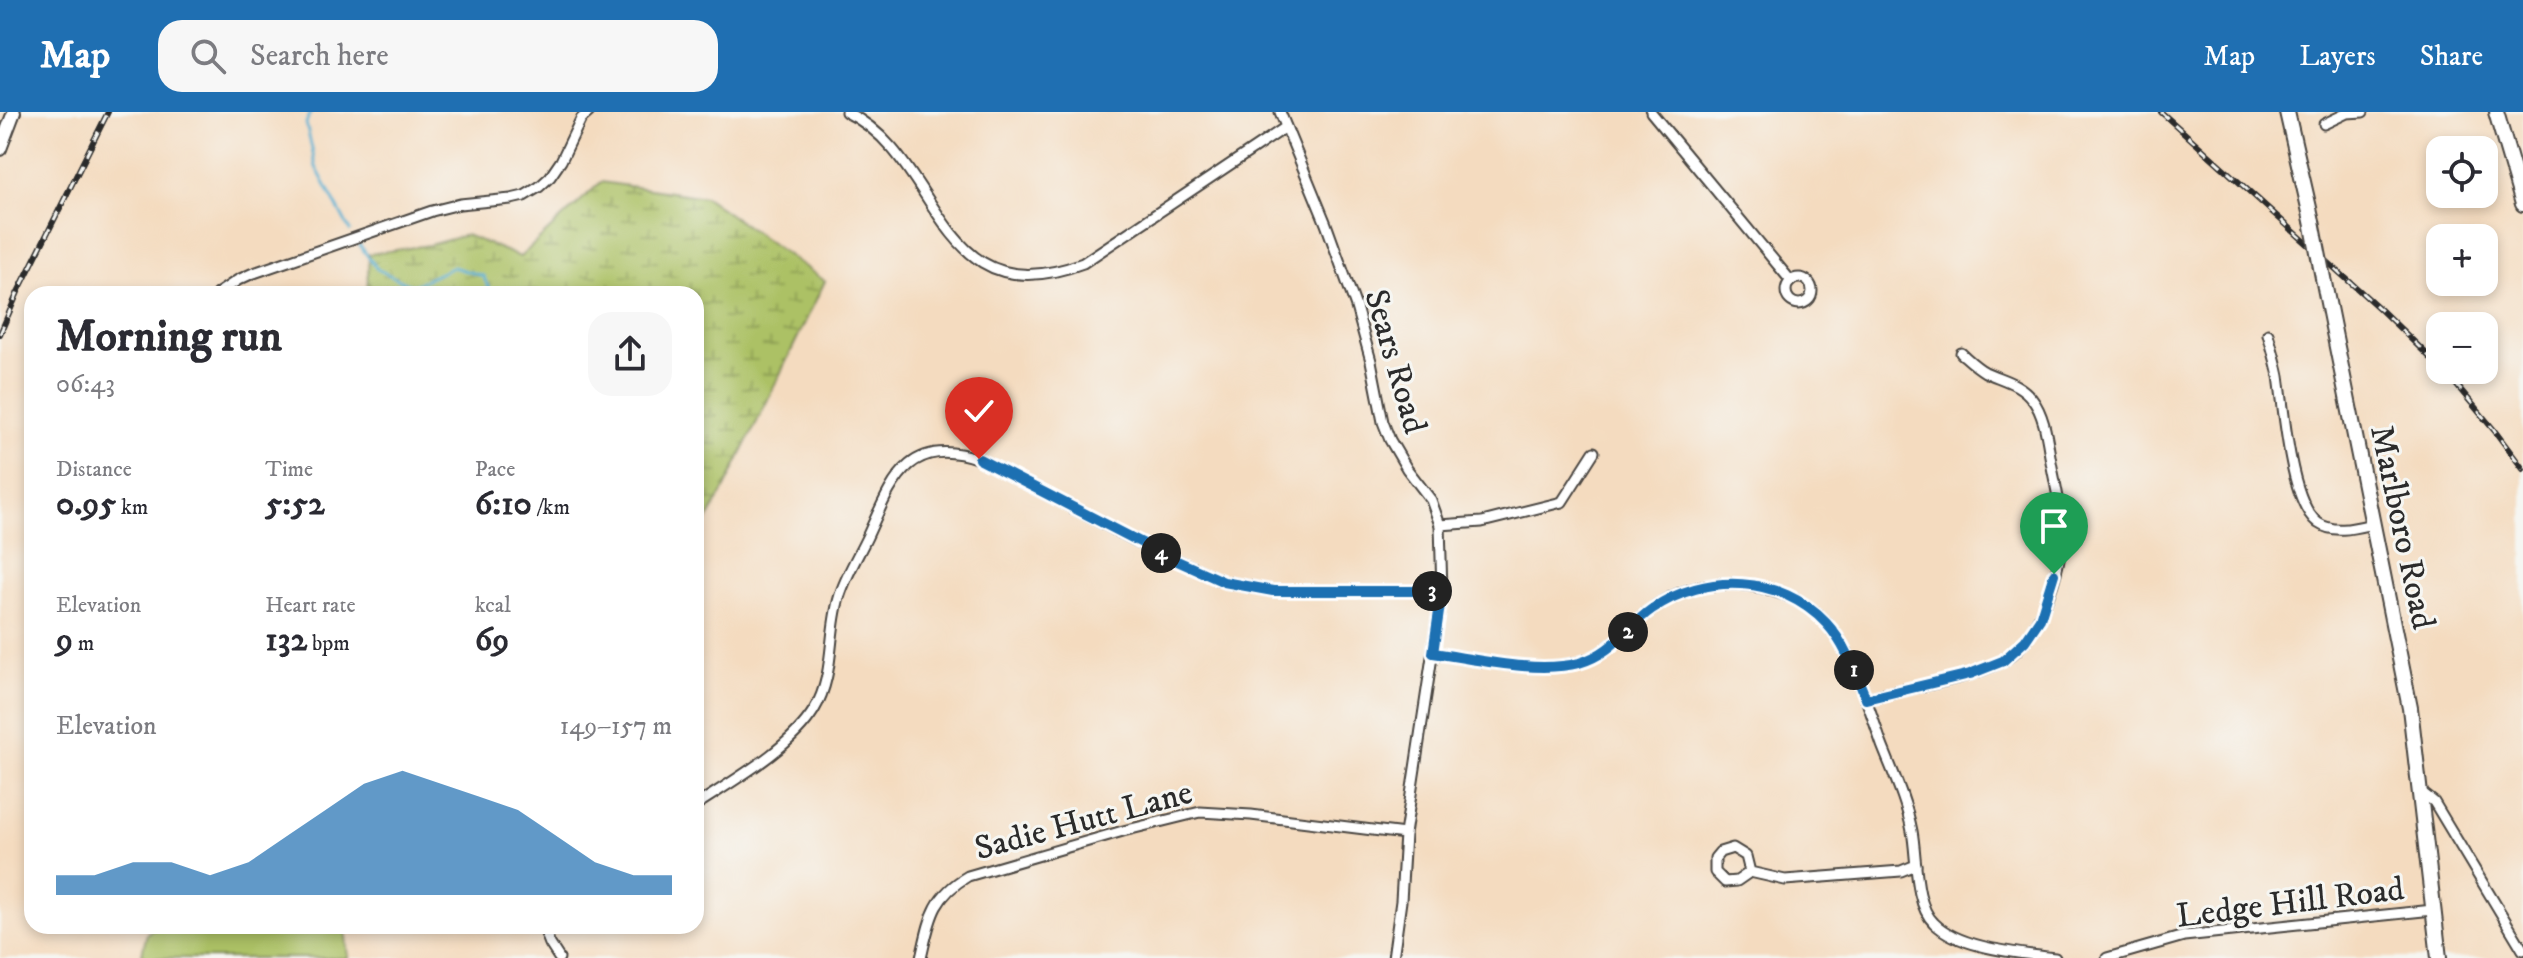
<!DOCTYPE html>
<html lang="en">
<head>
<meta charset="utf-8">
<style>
  :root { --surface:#fff; --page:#f7f7f7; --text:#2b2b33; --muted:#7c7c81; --accent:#1f6fb2 }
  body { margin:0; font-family:"IM FELL DW Pica",serif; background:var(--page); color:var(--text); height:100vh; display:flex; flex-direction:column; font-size:30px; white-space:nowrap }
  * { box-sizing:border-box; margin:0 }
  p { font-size:26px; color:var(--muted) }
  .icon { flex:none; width:44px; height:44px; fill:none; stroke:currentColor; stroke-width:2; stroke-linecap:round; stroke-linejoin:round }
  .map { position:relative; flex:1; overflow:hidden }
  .sheet { position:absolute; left:24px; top:174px; width:680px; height:648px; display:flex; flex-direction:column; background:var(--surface); border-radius:24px; box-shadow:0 4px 12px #0003 }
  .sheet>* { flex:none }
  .fabs { position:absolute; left:2426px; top:24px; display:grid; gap:16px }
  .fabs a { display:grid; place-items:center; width:72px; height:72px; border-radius:16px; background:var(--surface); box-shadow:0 4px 12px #0003; font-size:40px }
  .pin { position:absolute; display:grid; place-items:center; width:68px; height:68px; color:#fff; margin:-82px -34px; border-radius:50% 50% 50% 0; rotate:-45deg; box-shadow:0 0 8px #0007 }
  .pin .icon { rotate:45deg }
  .km { position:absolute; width:40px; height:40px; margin:-20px; border-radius:50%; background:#222; color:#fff; font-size:22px; line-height:40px; text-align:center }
  .round { display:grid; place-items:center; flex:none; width:84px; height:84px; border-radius:24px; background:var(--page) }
  .overview { display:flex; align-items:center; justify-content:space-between; height:136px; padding:0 32px }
  h1 { font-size:44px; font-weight:800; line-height:60px }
  .figures { display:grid; grid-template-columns:repeat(3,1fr); gap:12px; height:136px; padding:8px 32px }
  .figures div { display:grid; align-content:center }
  .figures b { font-size:34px; font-weight:800 }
  .figures small { font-size:22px; font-weight:400 }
  .figures p { font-size:22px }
  .chart { height:224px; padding:16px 32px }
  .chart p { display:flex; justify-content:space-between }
  .chart svg { width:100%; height:144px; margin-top:8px; fill:var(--accent); opacity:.7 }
  header { display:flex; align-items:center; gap:48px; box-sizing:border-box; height:112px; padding:0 40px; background:var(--accent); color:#fff }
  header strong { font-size:38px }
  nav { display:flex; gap:44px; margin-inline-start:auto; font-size:28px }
  .search { width:560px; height:72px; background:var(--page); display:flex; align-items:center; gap:20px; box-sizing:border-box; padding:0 28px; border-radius:24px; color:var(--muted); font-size:30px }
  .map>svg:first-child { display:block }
</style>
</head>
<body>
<header>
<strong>Map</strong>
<div class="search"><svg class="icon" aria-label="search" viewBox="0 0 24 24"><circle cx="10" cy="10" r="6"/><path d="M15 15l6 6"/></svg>Search here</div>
<nav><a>Map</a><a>Layers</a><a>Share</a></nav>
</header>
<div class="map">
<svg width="2523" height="846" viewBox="0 0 2523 846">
  <defs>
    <pattern id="wetland-marsh" width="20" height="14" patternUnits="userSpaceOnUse" patternTransform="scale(2)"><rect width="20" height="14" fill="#acc165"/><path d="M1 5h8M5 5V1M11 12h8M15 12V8" fill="none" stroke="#8c9d53"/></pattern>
  </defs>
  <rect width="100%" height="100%" fill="#f6f6f2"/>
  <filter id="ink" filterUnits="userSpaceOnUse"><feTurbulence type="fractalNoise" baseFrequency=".0125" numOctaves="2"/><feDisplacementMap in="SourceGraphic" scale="16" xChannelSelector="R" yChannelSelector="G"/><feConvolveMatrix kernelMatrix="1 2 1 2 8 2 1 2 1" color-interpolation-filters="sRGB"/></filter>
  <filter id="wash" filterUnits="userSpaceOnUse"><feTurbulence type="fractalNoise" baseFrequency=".006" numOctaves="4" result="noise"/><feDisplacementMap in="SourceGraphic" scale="32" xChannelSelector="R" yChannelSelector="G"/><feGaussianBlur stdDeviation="1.8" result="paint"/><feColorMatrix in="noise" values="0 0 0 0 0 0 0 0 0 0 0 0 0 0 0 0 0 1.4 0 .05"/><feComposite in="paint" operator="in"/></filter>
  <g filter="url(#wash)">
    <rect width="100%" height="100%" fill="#f4dbbf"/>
    <!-- wetland -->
    <path fill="url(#wetland-marsh)" stroke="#6c7648" stroke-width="2" d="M 601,70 L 705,85 L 825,169 L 723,380 L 696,428 L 696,182 L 367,182 L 369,142 L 429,133 L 466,123 L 520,145 Z"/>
    <!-- green -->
    <path fill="#acc165" stroke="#6c7648" stroke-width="2" d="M 160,814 L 345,814 L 348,846 L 141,846 L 147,821 Z"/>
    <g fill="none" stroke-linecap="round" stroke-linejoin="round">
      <!-- stream -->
      <g stroke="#50abce" stroke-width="3">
        <path d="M 311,0 L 306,11 L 316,55 L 350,119"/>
        <path d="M 359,132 L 377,157 L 412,174 L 453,155 L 483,164 L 492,182"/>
      </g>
    </g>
  </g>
  <g filter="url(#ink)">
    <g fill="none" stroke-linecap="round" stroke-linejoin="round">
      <defs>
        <g id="minor">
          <path d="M 846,0 C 944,46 935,207 1083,151 L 1286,15"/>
          <path d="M 1280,0 L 1326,112 L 1356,195 L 1371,249 L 1383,310 L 1390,328 L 1407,357 L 1431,388 L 1440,413 L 1442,479 L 1405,722 L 1401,789 L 1393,846"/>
          <path d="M 1651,0 L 1791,169"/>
          <path d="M 2324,12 L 2347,1 L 2363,0"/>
          <circle cx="1799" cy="179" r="13"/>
          <path d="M 217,182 L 238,168 L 251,162 L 432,99 L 460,92 L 511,87 L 524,84 L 539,75 L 550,65 L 561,49 L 581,7 L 589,0"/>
          <path d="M 2268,222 C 2272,236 2276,249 2279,264 C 2284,298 2290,390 2318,411 C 2334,422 2355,416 2372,412"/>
          <path d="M 1440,413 L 1482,410 L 1562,390 L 1594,340"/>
          <path d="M 1433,541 C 1476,547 1535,562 1577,551 C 1609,543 1626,517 1650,498 C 1686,470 1735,466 1776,480 C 1795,486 1814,497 1827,512 C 1853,541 1869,596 1882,633 C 1893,661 1906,688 1912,719 C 1917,745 1914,792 1934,811 C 1960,837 2020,841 2055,846"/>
          <path d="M 1866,587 C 1909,574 1960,571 2001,550 C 2038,531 2063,457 2062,417 C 2061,393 2054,368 2050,344 C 2047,326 2044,302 2032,287 C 2020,271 2002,268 1985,260 C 1976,255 1969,248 1961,241"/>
          <path d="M 2420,679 L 2434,690 L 2523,838"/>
          <path d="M 696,693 C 734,668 790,637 814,598 C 835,563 828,523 839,486 C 845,465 858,444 867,425 C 892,371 907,322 979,347 L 1144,433 L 1224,470 L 1273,479 L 1442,479"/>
          <path d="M 1750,760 L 1737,769 L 1725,770 L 1715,760 L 1715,746 L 1720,740 L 1733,736 L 1746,744 L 1750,760 L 1785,768 L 1901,759 L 1916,753"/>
          <path d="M 543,814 L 550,832 L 559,846"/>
          <path d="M 921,846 C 930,808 932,785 968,764 L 1123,719 L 1200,700 L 1251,703 L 1405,722"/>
          <path d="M 2107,846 L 2184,824 L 2433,798"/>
        </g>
        <path id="tertiary" d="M 0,37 L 14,0"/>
        <g id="secondary">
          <path d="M 2287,0 L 2312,109"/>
          <path d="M 2496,0 L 2523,92"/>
          <path d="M 2323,166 L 2410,596 L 2439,846"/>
        </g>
      </defs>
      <!-- minor casing -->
      <use href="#minor" stroke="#494541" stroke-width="13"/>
      <!-- tertiary casing -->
      <use href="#tertiary" stroke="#494541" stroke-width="16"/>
      <!-- secondary casing -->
      <use href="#secondary" stroke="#494541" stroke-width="18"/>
      <!-- minor -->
      <use href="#minor" stroke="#fff" stroke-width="9"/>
      <!-- tertiary -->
      <use href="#tertiary" stroke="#fff" stroke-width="12"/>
      <!-- secondary -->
      <use href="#secondary" stroke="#fff" stroke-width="14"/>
      <defs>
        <g id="rail">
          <path d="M 2161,0 L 2380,197 L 2440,255"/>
          <path d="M 0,222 L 18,180 L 108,0"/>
          <path d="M 2444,258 L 2494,318 L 2523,357"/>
        </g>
      </defs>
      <!-- rail casing -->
      <use href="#rail" stroke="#2b2b2b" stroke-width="6"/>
      <!-- rail -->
      <use href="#rail" stroke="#f6f6f2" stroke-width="3" stroke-dasharray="9" stroke-linecap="butt"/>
      <defs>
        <path id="secondary-bridge" d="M 2312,109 L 2323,166"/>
      </defs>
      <!-- secondary-bridge casing -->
      <use href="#secondary-bridge" stroke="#494541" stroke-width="18" stroke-linecap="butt"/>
      <!-- secondary-bridge -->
      <use href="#secondary-bridge" stroke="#fff" stroke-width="14"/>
    </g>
  </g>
  <g fill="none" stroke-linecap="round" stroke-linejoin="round" filter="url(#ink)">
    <defs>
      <path id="route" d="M 979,347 L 1175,448 L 1224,470 L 1273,479 L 1442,479 L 1433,541 C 1476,547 1537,562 1579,551 C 1614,541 1626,515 1652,497 C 1705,460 1781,463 1826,511 C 1845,531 1856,562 1866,587 L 1970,562 L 2003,549 L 2025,529 L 2040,507 L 2054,462"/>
    </defs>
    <!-- route casing -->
    <use href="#route" stroke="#fff" stroke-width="16"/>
    <!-- route -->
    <use href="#route" stroke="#1f6fb2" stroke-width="10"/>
  </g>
  <g text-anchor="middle" stroke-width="6" stroke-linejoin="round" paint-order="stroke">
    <!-- street labels -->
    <g font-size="34" fill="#2b2b2b" stroke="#f6f6f2">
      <text transform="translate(1397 249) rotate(74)" y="12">Sears Road</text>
      <text transform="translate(2404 415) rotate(78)" y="12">Marlboro Road</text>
      <text transform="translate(1083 707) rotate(-15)" y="12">Sadie Hutt Lane</text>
      <text transform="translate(2290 789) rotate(-7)" y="12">Ledge Hill Road</text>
    </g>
  </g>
</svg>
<div class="fabs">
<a><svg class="icon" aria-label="locate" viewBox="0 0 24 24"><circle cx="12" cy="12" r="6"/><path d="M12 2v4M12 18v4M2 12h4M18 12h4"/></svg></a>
<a>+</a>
<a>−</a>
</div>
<div class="pin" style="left:2054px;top:462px;background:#1e9e55"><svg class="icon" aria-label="arrive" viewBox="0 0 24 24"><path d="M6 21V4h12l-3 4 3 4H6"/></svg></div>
<div class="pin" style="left:979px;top:347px;background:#d93025"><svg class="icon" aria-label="check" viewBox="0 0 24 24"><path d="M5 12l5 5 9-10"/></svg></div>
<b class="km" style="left:1854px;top:558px">1</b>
<b class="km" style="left:1628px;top:520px">2</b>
<b class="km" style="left:1432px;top:479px">3</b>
<b class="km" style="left:1161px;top:441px">4</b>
<section class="sheet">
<div class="overview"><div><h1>Morning run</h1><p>06:43</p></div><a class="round"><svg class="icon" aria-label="share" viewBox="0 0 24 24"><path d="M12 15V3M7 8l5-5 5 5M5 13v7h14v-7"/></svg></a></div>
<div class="figures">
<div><p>Distance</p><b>0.95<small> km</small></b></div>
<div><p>Time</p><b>5:52</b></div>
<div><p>Pace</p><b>6:10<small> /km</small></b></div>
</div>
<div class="figures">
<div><p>Elevation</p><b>9<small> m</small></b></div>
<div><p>Heart rate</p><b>132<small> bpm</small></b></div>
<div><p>kcal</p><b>69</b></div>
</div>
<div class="chart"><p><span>Elevation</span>149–157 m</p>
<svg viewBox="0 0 160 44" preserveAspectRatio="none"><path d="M0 44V38L10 38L20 34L30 34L40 38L50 34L60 26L70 18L80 10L90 6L100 10L110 14L120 18L130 26L140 34L150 38L160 38V44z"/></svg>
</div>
</section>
</div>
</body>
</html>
